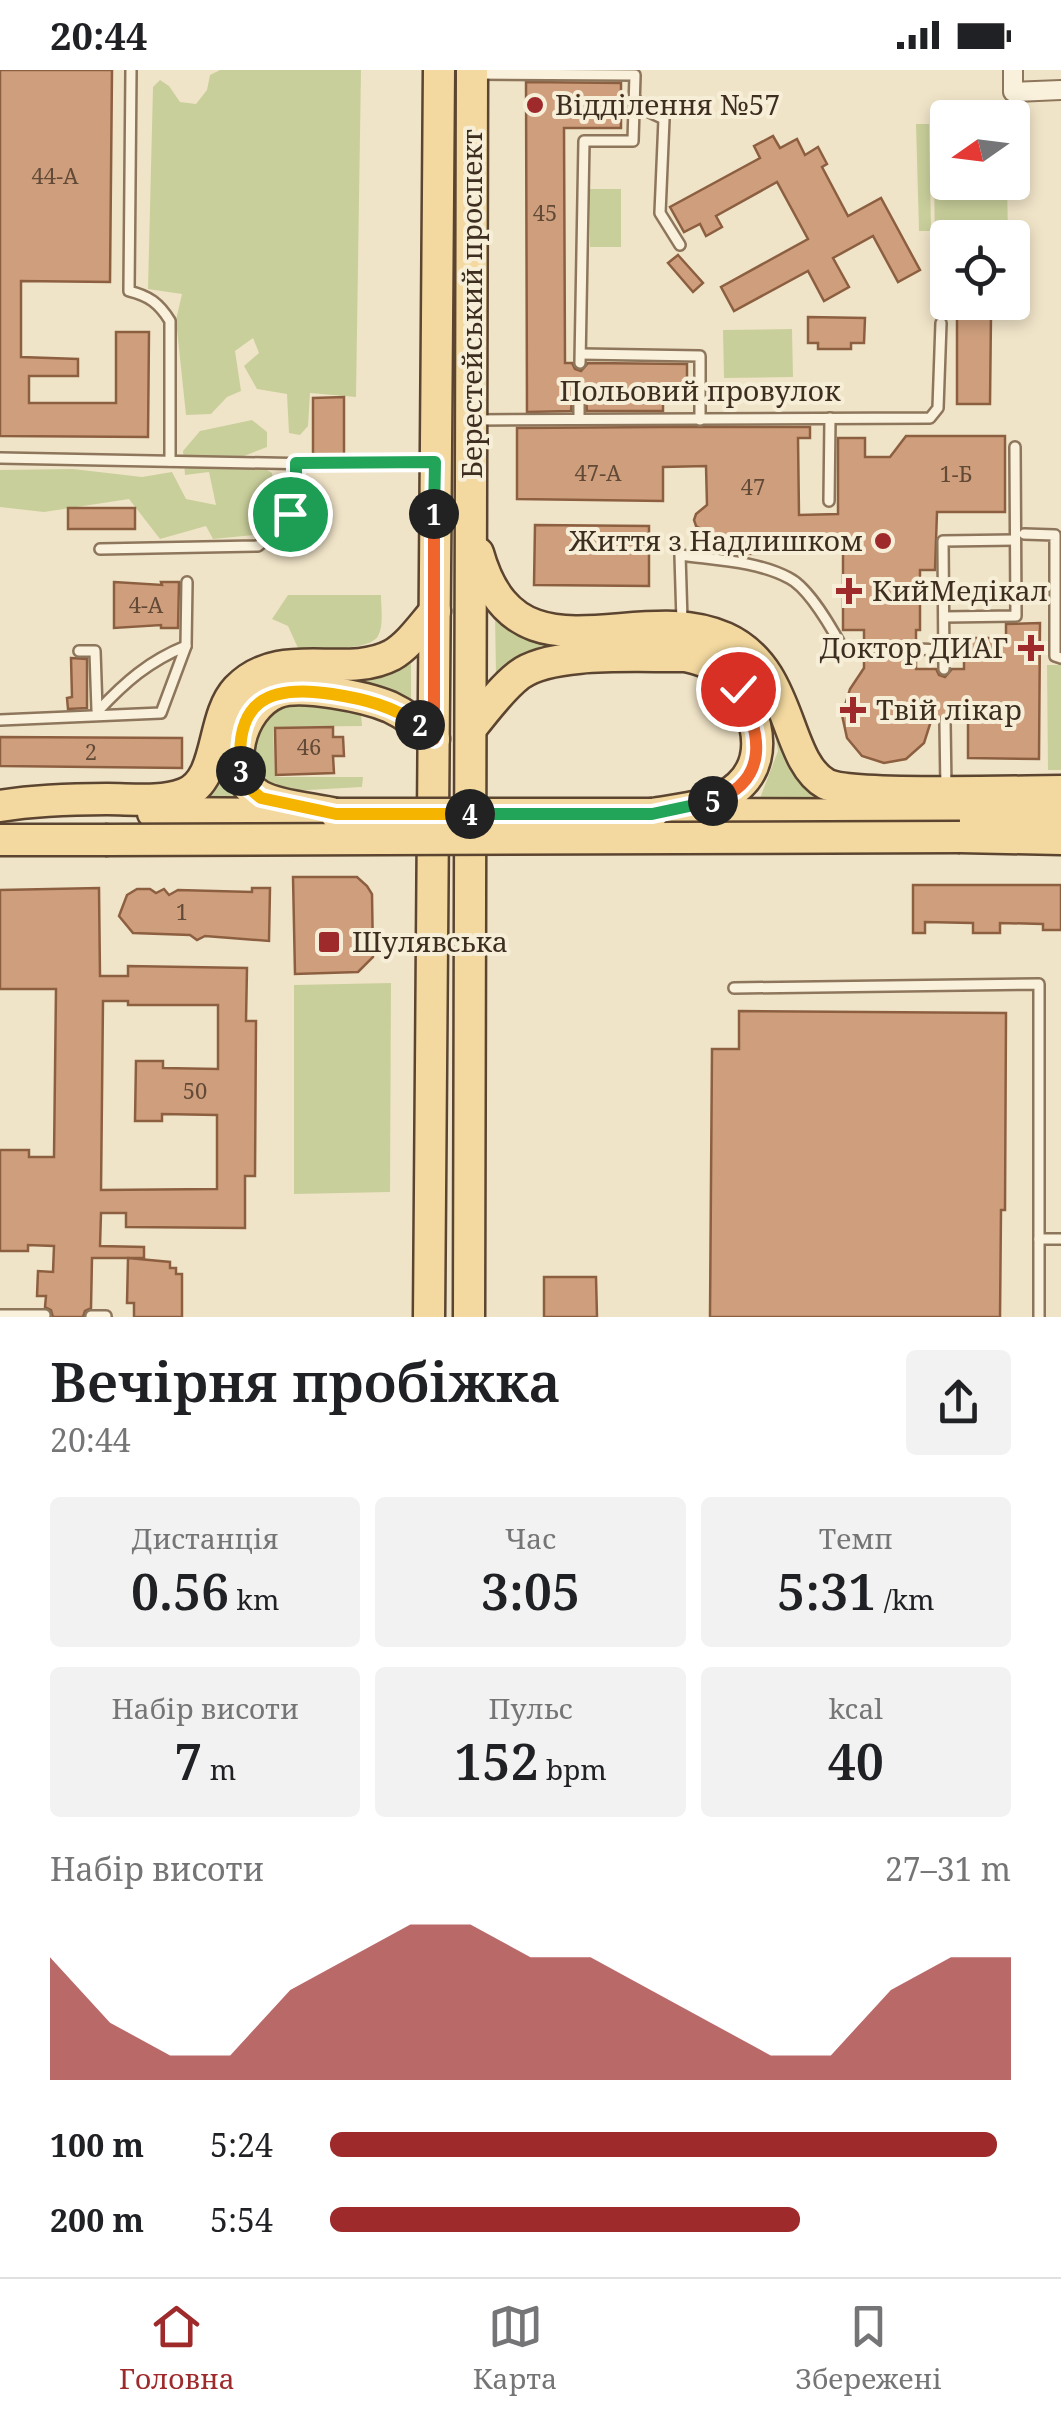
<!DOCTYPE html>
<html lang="uk">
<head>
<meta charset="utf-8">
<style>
  :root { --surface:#fff; --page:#f2f2f2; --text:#202124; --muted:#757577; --line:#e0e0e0; --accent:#9e2a2b }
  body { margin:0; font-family:"Noto Serif",serif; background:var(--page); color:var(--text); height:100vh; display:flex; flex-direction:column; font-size:38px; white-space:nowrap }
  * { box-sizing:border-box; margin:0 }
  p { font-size:32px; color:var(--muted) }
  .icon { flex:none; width:55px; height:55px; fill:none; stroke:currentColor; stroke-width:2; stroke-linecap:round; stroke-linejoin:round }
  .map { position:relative; height:1247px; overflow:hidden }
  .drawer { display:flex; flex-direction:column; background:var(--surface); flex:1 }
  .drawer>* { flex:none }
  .needle { width:65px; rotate:256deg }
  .tools { position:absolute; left:930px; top:30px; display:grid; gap:20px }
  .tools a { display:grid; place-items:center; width:100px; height:100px; border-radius:10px; background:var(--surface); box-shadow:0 5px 15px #0003; font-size:50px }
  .pin { position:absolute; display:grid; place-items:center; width:85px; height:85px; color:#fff; margin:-42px; border:5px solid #fff; border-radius:50%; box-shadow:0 2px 10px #0007 }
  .km { position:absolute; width:50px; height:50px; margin:-25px; border-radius:50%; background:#222; color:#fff; font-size:28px; line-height:50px; text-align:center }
  .round { display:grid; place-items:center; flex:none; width:105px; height:105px; border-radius:10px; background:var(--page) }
  .summary { display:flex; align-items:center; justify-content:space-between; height:170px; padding:0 50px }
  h1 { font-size:55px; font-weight:600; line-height:75px }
  .stats { display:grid; grid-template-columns:repeat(3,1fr); gap:15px; height:170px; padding:10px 50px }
  .stats div { display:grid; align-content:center; border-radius:10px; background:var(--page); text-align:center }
  .stats b { font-size:50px; font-weight:600 }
  .stats small { font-size:28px; font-weight:400 }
  .stats p { font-size:28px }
  .chart { height:280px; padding:20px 50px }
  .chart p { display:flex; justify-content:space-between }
  .chart svg { width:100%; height:180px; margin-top:10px; fill:var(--accent); opacity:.7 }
  ul { padding:0 50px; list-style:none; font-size:32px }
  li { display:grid; grid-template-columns:160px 120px 1fr; align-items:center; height:75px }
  li i { height:25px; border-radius:12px; background:var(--accent) }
  .status { display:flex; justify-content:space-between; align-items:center; height:70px; padding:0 50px; background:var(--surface); direction:ltr }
  .status svg { height:28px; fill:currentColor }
  .tabs { display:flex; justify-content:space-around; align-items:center; height:140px; border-top:2px solid var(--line); background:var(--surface); font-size:28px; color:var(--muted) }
  .tabs a { display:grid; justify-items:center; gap:5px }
  .tabs .current { color:var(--accent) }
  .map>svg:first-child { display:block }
</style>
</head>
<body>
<div class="status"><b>20:44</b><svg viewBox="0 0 49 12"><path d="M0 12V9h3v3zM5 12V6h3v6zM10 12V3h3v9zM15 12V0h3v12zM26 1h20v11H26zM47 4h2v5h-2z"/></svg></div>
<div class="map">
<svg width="1061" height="1247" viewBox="0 0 1061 1247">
  <rect width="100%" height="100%" fill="#f0e4c8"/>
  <!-- green -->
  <g fill="#c9cf9b">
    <path d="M 220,0 L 361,0 L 356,327 L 310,323 L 308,356 L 300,365 L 289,363 L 287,324 L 257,319 L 244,296 L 259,283 L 253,268 L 235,281 L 241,321 L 227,327 L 211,344 L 186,345 L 176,250 L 182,224 L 148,219 L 153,17 L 160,10 L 169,16 L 180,32 L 196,34 L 207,20 L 210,5 Z"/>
    <path d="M 963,31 L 990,35 L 1002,47 C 991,47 990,42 980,38 C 957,31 941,48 941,69 L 947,70 L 948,112 L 1007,113 L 1008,167 L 948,168 L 947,174 L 942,175 L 947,197 L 935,175 L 933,35 L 941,35 L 942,43 Z"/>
    <path d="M 916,54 L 929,54 L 931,161 L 919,161 Z"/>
    <rect x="590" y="119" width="31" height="58"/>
    <path d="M 792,259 L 793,307 L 724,308 L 723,260 Z"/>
    <path d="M 252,350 L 267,362 L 267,377 L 244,386 L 272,403 L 278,445 L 254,465 L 213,469 L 206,456 L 160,469 L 129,429 L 44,442 L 0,437 L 0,400 L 73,399 L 142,407 L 172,402 L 186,429 L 216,435 L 209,402 L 185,405 L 183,381 L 200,361 Z"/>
    <path d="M 288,525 L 381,525 C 381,537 384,556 378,566 C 369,582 316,578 298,578 L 288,556 L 272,549 Z"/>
    <path d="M 495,544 L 540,569 L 541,578 L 496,605 Z"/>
    <path d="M 403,592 L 411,592 L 411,628 C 355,606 240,583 227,668 C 223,693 230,712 244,733 L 240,738 L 188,739 L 208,722 L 215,710 L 226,655 L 246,625 L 278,607 L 365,605 Z"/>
    <path d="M 1047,595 L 1061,595 L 1061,700 L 1048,700 Z"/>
    <path d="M 320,636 L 361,644 L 362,656 L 273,657 L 275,707 L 363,707 L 362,717 L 272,722 C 254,701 243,661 272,643 C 285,634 304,636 320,636 Z"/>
    <path d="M 773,655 L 787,689 L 846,732 L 759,731 L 778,681 Z"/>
    <path d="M 391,913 L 390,1122 L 294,1124 L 294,915 Z"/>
  </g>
  <!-- building -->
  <g fill="#cf9f7d" stroke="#8d5f41" stroke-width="2.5" fill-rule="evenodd">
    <path d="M 0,0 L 112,0 L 110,212 L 21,211 L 21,287 L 78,289 L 78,306 L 29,306 L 29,333 L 116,333 L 116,262 L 149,262 L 148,367 L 0,366 Z"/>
    <path d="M 526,12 L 621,13 L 621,58 L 564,58 L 565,293 L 572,293 L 575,299 L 581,301 L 588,293 L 687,294 L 687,331 L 663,331 L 663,341 L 587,341 L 586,328 L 578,323 L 572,328 L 571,341 L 527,342 Z"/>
    <path d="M 773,66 L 780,78 L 797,69 L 805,85 L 818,77 L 827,94 L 822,97 L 848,146 L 881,128 L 920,200 L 898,212 L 873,166 L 833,188 L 849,217 L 824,231 L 808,201 L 734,241 L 721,217 L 808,169 L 777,112 L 716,146 L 722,157 L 706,166 L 700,154 L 684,162 L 670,137 L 760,88 L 754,76 Z"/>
    <path d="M 678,185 L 703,213 L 693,222 L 668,193 Z"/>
    <path d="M 957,244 L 991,244 L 990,334 L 957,334 Z"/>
    <path d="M 808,247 L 865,248 L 864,273 L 851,273 L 851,279 L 818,279 L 818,273 L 808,273 Z"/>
    <path d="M 344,327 L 344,385 L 313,385 L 313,328 Z"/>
    <path d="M 663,357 L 810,357 L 810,368 L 798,368 L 799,445 L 838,444 L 838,368 L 865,368 L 865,387 L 890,387 L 906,366 L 1005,366 L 1005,442 L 937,442 L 935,500 L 920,500 L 920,560 L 916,560 L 916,571 L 910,574 L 908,580 L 916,587 L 916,599 L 936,599 L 939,605 L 945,607 L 952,599 L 964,599 L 964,568 L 1006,568 L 1006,554 L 1040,553 L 1039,689 L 968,688 L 968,652 L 953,652 L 946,644 L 937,652 L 931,651 L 924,673 L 906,689 L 884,693 L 862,686 L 847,668 L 842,645 L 850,619 L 864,598 L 864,587 L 870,584 L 872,579 L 864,571 L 864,560 L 843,560 L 843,469 L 814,470 L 814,483 L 738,484 L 708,480 L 708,463 L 696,456 L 694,450 L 696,444 L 707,435 L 706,396 L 663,397 L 663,431 L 517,429 L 517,358 Z"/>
    <rect x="68" y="438" width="67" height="21"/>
    <path d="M 535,455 L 649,456 L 649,516 L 534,515 Z"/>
    <path d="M 114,512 L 162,515 L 161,512 L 179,512 L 178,558 L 161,558 L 161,555 L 114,558 Z"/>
    <path d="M 71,588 L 87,589 L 87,638 L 68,639 L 67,628 L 72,627 Z"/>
    <path d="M 333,657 L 333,667 L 343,667 L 344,686 L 333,686 L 334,703 L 276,705 L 275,658 Z"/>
    <path d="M 0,667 L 182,668 L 182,698 L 0,696 Z"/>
    <path d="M 293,807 L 357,807 L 367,816 L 372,824 L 373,887 L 358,902 L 295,904 Z"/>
    <path d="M 913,815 L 1061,815 L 1061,860 L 1043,860 L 1043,854 L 1000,853 L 1000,863 L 973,863 L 973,853 L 925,852 L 925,863 L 913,863 Z"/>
    <path d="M 99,818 L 100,906 L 128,906 L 128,896 L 247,898 L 246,951 L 256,951 L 255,1106 L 245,1106 L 245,1158 L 126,1157 L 126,1143 L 101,1143 L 100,1176 L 144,1177 L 144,1188 L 92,1188 L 91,1238 L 85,1241 L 83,1247 L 53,1247 L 51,1240 L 45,1237 L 46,1226 L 37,1226 L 38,1201 L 53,1202 L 54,1176 L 28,1175 L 28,1181 L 0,1181 L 0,1080 L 29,1080 L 29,1087 L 54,1087 L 56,919 L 0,919 L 0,820 ZM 103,931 L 128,931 L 128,935 L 218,935 L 218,999 L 163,998 L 163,991 L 136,991 L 135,1051 L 162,1051 L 162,1044 L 217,1045 L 217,1119 L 101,1120 Z"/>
    <path d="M 252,818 L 270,818 L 269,871 L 205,866 L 197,870 L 190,865 L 133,863 L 119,846 L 127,825 L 137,819 L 150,819 L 156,823 L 164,819 L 169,825 L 178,820 L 252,822 Z"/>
    <path d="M 739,941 L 1006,943 L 1005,1140 L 1001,1140 L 1000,1247 L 710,1247 L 712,979 L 739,979 Z"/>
    <path d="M 128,1188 L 170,1192 L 170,1198 L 176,1198 L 176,1204 L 182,1204 L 182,1247 L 134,1247 L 134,1233 L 127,1233 Z"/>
    <path d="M 544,1207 L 596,1207 L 597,1247 L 544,1247 Z"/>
  </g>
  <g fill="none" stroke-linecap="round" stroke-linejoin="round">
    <defs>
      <g id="service">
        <path d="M 131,0 L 129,221 C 149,226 159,233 170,251 L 170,391"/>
        <path d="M 475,4 L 635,5 L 633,71 L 584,71 L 580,293"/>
        <path d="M 635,29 L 649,42 L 664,49 L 660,143 L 680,175"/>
        <path d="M 581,284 L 700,286 L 700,350"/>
        <path d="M 579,349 L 579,331"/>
        <path d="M 474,350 L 930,348 L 938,338 L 941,253"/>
        <path d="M 0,388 L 313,394 L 432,391"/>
        <path d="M 829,431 L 830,348"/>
        <path d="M 1024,464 L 1055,465 L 1055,586 L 1061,588"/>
        <path d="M 100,479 L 258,476 C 291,450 297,435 295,393"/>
        <path d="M 944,547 L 1016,546 L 1015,377"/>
        <path d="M 682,551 L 680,485 C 716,490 757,491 789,508 C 809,518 831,557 842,577 L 864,579"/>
        <path d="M 916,579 L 944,580"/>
        <path d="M 79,581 L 95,581 L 97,640"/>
        <path d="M 944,599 L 943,471 L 1015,470"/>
        <path d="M 98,641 C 125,612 149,591 186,576"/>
        <path d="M 0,650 L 161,643 L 186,576 L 187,512"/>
        <path d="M 945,652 L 946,719"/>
        <path d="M 734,918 L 1039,914 L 1039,1247"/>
        <path d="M 1039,1169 L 1061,1169"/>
        <path d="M 0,1245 L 45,1245"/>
        <path d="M 91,1246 L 106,1246"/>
      </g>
      <path id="minor" d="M 1013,0 L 1013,22 L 1061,20"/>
      <g id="primary">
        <path d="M 478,483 C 516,619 637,528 725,568 C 794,599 783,690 826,714 C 851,727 1022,721 1061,721"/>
        <path d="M 472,657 C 486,640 501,619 519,605 C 552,580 642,587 685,586 C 698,589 711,592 721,601 C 753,626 774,684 739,716 C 717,737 681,739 652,744"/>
        <path d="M 0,736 C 36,730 71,729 107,729 C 132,729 160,733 184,724 C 221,710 210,648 237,619 C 280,574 345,610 392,585 C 409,575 422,556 435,541"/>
        <path d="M 153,743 L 287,744"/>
        <path d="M 336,744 C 315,739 277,736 260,726 C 221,704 240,638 276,623 C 300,613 366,627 390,637 C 407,645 421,656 434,669"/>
        <path d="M 700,744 L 1061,745"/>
        <path d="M 960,767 L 1061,769"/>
        <path d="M 0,770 L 105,770"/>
        <path d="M 429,1247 L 439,0"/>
        <path d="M 469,1247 L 472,0"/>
      </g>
    </defs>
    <!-- service casing -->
    <use href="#service" stroke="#8d765c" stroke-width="14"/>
    <!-- minor casing -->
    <use href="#minor" stroke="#8d765c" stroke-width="22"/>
    <!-- primary casing -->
    <use href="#primary" stroke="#5b4430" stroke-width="35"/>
    <!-- service -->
    <use href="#service" stroke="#faf1dc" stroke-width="9"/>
    <!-- minor -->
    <use href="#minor" stroke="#faf1dc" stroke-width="18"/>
    <!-- primary -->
    <use href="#primary" stroke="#f3d9a0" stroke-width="30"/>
    <defs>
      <g id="primary-bridge">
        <path d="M 336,744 L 652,744"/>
        <path d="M 105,770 L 960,767"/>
      </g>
    </defs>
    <!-- primary-bridge casing -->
    <use href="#primary-bridge" stroke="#5b4430" stroke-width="35" stroke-linecap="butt"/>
    <!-- primary-bridge -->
    <use href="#primary-bridge" stroke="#f3d9a0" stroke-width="30"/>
  </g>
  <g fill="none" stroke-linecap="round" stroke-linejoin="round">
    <defs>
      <path id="split-1" d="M 290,444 L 296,426 L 296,393 L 435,392 L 434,444"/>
      <path id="split-2" d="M 420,655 L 434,669 L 434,444"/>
      <path id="split-3" d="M 241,701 C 234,631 268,614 332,624 C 365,629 392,636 420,655"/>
      <path id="split-4" d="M 241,701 L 248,717 L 261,728 L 336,744 L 470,744"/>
      <path id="split-5" d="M 470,744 L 652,744 L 713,731"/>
      <path id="split-6" d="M 713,731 C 770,711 762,663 738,619"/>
    </defs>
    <!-- split-1 casing -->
    <use href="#split-1" stroke="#fff" stroke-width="20"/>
    <!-- split-2 casing -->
    <use href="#split-2" stroke="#fff" stroke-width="20"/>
    <!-- split-3 casing -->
    <use href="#split-3" stroke="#fff" stroke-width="20"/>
    <!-- split-4 casing -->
    <use href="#split-4" stroke="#fff" stroke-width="20"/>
    <!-- split-5 casing -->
    <use href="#split-5" stroke="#fff" stroke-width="20"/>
    <!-- split-6 casing -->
    <use href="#split-6" stroke="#fff" stroke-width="20"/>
    <!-- split-1 -->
    <use href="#split-1" stroke="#22a559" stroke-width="12"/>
    <!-- split-2 -->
    <use href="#split-2" stroke="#f0652b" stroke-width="12"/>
    <!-- split-3 -->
    <use href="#split-3" stroke="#f5b400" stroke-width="12"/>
    <!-- split-4 -->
    <use href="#split-4" stroke="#f5b400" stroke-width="12"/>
    <!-- split-5 -->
    <use href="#split-5" stroke="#22a559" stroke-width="12"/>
    <!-- split-6 -->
    <use href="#split-6" stroke="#f0652b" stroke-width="12"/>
  </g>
  <!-- markers -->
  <g fill="#9e2a2b" stroke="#f7eed8" stroke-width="4">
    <circle cx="535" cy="35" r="10"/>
    <circle cx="883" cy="471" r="10"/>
    <path d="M844 506h10v10h10v10h-10v10h-10v-10h-10v-10h10z"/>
    <path d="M1026 563h10v10h10v10h-10v10h-10v-10h-10v-10h10z"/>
    <path d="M848 625h10v10h10v10h-10v10h-10v-10h-10v-10h10z"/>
    <rect x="317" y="860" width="24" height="24" rx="5"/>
  </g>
  <g text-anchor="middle" stroke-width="8" stroke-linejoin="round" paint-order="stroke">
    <!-- number labels -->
    <g font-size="22" fill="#624a37">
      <text x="55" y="114">44-А</text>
      <text x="545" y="151">45</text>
      <text x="598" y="411">47-А</text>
      <text x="956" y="412">1-Б</text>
      <text x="753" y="425">47</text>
      <text x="146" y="543">4-А</text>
      <text x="309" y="685">46</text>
      <text x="91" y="690">2</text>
      <text x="182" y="850">1</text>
      <text x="195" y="1029">50</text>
    </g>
    <!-- poi labels -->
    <g font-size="28" fill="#3d2e20" stroke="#f7eed8" text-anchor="start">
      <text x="555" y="45">Відділення №57</text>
      <text x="863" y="481" text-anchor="end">Життя з Надлишком</text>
      <text x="872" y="531">КийМедікал</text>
      <text x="1008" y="588" text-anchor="end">Доктор ДИАГ</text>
      <text x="876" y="650">Твій лікар</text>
      <text x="352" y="882">Шулявська</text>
    </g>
    <!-- street labels -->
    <g font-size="28" fill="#3d2e20" stroke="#f7eed8">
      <text transform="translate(472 234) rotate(-90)" y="10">Берестейський проспект</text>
      <text x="700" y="331">Польовий провулок</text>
    </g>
  </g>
</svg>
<div class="tools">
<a><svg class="needle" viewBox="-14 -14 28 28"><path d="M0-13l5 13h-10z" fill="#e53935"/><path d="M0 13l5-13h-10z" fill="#757577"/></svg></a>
<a><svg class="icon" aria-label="locate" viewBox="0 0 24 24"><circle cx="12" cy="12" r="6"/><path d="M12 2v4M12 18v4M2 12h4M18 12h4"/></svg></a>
</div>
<div class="pin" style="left:290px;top:444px;background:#1e9e55"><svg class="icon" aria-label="arrive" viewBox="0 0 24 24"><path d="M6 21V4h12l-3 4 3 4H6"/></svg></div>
<div class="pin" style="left:738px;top:619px;background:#d93025"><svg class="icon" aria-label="check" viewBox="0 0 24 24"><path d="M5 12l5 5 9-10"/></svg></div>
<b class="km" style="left:434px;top:444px">1</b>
<b class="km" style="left:420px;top:655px">2</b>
<b class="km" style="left:241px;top:701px">3</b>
<b class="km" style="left:470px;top:744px">4</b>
<b class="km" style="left:713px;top:731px">5</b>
</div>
<section class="drawer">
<div class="summary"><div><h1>Вечірня пробіжка</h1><p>20:44</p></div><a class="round"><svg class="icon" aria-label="share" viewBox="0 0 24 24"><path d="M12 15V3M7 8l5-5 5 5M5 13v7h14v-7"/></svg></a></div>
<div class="stats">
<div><p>Дистанція</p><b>0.56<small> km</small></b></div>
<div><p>Час</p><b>3:05</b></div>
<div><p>Темп</p><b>5:31<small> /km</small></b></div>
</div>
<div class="stats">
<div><p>Набір висоти</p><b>7<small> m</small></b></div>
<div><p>Пульс</p><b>152<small> bpm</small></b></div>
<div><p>kcal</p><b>40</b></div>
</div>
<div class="chart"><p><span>Набір висоти</span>27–31 m</p>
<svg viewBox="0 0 160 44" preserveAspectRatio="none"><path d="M0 44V14L10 30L20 38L30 38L40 22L50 14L60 6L70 6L80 14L90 14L100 22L110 30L120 38L130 38L140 22L150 14L160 14V44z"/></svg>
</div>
<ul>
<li><b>100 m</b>5:24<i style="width:98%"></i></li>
<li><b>200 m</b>5:54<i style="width:69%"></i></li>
</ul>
</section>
<nav class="tabs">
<a class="current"><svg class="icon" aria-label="home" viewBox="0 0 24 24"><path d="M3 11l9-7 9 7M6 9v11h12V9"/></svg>Головна</a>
<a><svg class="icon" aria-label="map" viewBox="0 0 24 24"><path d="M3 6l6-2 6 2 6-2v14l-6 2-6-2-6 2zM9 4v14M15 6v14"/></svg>Карта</a>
<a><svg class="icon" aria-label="saved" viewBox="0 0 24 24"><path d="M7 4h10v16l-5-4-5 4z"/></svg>Збережені</a>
</nav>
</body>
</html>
